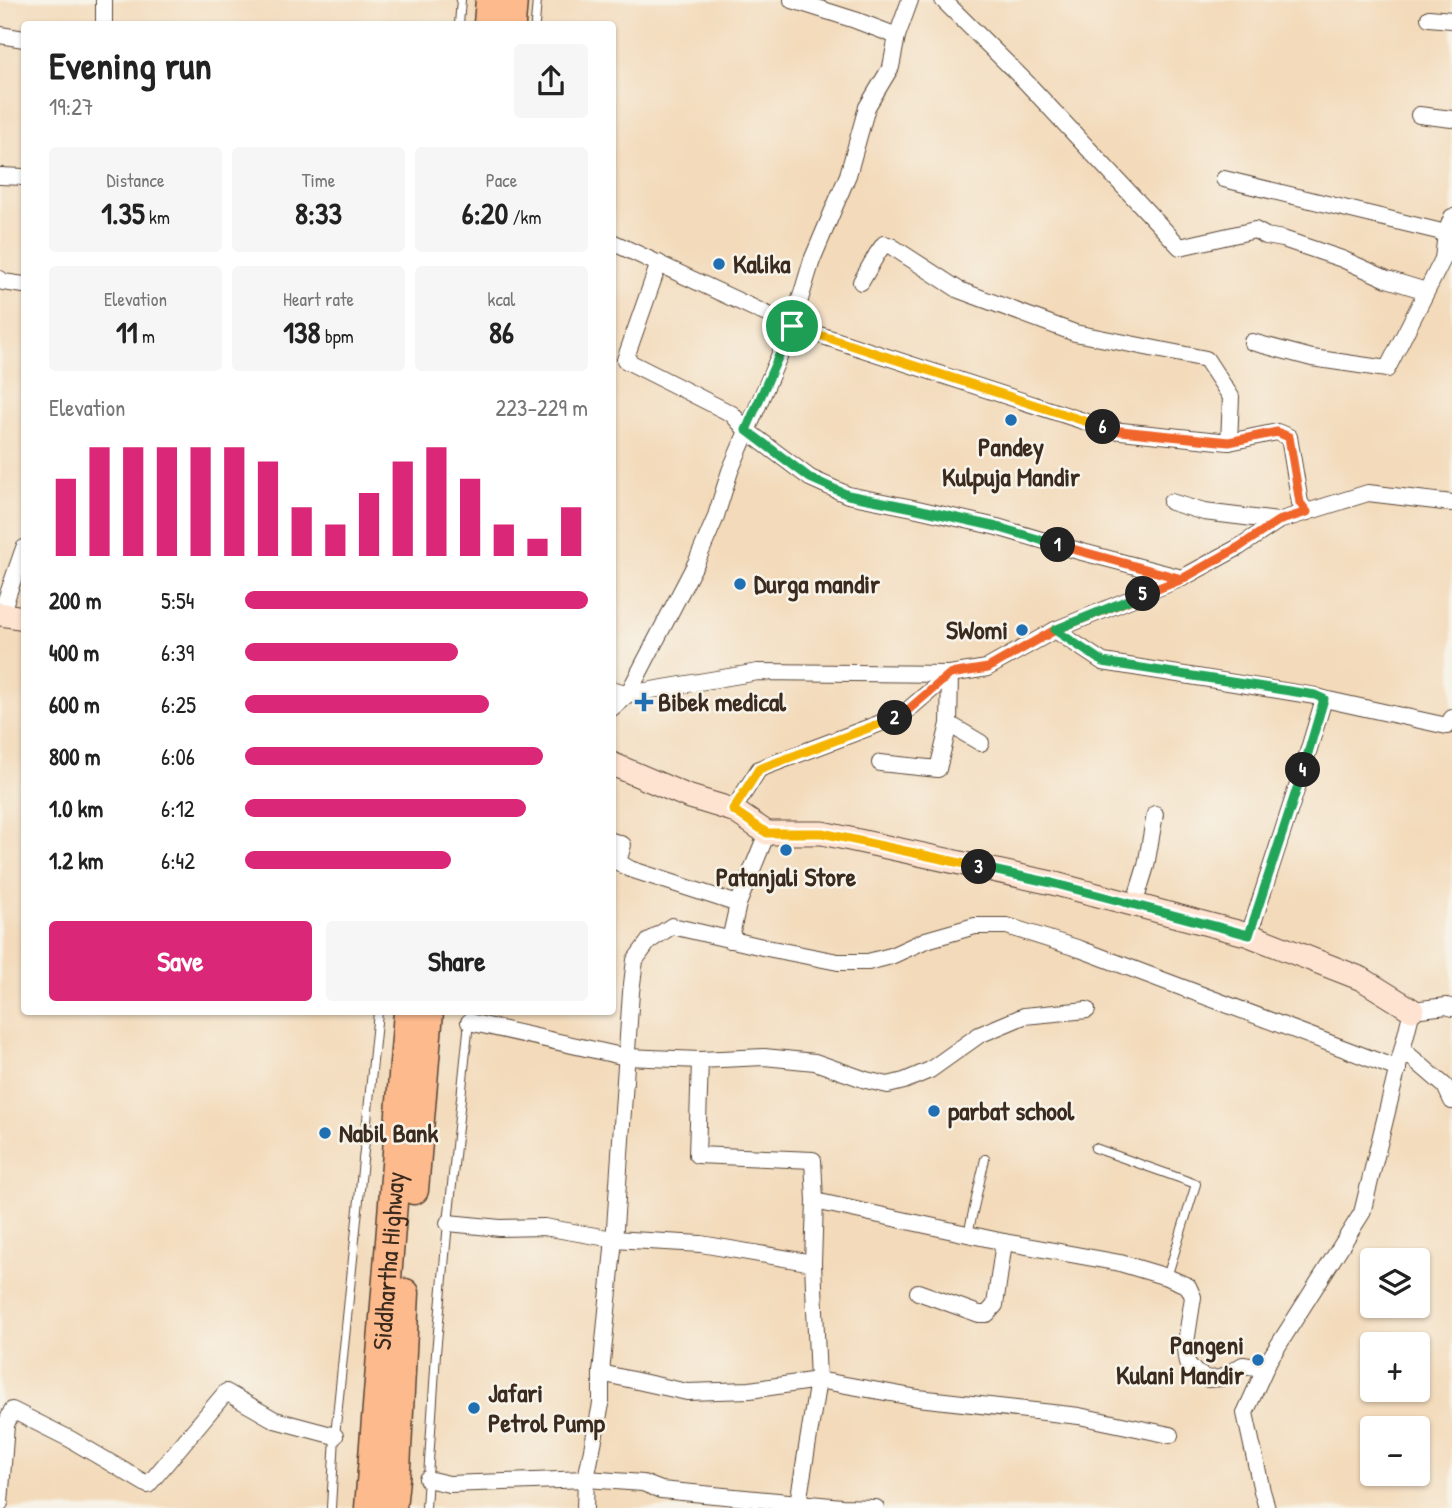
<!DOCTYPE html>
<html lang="en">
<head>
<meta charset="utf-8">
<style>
  :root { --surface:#fff; --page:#f6f6f6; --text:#222; --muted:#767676; --accent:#db2777 }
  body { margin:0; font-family:"Patrick Hand",sans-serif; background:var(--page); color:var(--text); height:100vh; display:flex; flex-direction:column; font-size:26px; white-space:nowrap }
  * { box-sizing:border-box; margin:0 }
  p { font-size:23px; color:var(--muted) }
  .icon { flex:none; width:38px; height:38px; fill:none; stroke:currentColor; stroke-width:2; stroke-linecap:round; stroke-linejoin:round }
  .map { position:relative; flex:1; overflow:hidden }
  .sheet { position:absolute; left:21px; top:21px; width:595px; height:994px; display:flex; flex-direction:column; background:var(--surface); border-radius:7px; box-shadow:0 2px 5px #0004 }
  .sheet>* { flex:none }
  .tools { position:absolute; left:1360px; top:1248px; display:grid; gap:14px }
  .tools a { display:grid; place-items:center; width:70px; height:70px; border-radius:7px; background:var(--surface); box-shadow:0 2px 5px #0004; font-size:35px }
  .pin { position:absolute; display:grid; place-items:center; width:60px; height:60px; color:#fff; margin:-30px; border:4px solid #fff; border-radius:50%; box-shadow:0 2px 7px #0007 }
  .km { position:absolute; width:35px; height:35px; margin:-18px; border-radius:50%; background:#222; color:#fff; font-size:19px; line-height:35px; text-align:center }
  .round { display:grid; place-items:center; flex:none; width:74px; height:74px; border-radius:7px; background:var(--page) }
  .head { display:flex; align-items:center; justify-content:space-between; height:119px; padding:0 28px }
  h1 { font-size:38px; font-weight:800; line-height:52px }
  .stats { display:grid; grid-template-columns:repeat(3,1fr); gap:10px; height:119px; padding:7px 28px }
  .stats div { display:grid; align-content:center; border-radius:7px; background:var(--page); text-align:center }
  .stats b { font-size:30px; font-weight:800 }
  .stats small { font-size:19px; font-weight:400 }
  .stats p { font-size:19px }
  .chart { height:196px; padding:14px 28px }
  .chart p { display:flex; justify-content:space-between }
  .chart svg { width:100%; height:126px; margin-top:7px; stroke:var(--accent); stroke-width:6 }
  .primary-button { display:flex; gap:14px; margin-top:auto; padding:14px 28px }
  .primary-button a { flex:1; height:80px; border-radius:7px; background:var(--accent); color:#fff; font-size:28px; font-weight:800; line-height:80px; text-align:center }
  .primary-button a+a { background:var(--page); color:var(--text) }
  ul { padding:0 28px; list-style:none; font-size:23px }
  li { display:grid; grid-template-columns:112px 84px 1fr; align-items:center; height:52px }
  li i { height:18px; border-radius:9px; background:var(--accent) }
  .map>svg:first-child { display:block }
</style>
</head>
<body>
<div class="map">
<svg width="1452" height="1508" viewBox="0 0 1452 1508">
  <rect width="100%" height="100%" fill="#f7f3e8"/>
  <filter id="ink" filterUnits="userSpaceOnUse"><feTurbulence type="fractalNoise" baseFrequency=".0143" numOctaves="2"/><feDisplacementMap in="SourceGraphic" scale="14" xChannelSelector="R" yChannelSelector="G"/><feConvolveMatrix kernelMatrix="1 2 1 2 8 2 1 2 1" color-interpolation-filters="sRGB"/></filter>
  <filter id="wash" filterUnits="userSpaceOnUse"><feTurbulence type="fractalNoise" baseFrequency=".00686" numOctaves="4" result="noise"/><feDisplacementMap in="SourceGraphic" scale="28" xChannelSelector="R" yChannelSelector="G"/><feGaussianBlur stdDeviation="1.57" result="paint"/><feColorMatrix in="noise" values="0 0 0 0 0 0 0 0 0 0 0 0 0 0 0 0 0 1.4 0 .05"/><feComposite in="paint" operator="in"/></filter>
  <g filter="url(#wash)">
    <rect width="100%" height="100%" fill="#f3daba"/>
  </g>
  <g filter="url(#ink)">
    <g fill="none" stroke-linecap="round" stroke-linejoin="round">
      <defs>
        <g id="lane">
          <path d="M 459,24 L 461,0"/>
          <path d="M 535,24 L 537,0"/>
          <path d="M 1095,1148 L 1196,1184 L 1167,1277"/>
          <path d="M 968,1234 L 985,1159"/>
          <path d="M 331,1508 L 335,1436 L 378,1012"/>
          <path d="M 426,1508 L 436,1353 L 448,1223 L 470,1012"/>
        </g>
        <g id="street">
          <path d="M 104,0 L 104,24"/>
          <path d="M 792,0 L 855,20 L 897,36"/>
          <path d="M 943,0 L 1026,82 L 1180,247 L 1255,230 L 1266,236 L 1283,239 L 1342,259 L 1387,279 L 1426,291"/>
          <path d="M 1429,18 L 1452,20"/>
          <path d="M 0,35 L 24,39"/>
          <path d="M 1419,115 L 1452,119"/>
          <path d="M 0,176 L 24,177"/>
          <path d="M 1224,179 L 1446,233"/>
          <path d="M 612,242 L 792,326 L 1111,430 L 1229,442 L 1277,432 L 1289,437 L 1300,503 L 1307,512"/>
          <path d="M 659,263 L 625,360 L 732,414 L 746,430 L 810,478 L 848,495 L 913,508 L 997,527 L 1082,552 L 1182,578"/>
          <path d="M 0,279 L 3,282 L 24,285"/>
          <path d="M 861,282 L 877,254 L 884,244 L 891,246 L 959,290 L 1075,333 L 1206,359 L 1231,397 L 1229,442"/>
          <path d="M 1252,342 L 1312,358 L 1387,369 L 1443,259 L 1446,233 L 1452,217"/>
          <path d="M 1171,502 L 1204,512 L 1278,521"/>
          <path d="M 1,614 L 24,548"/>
          <path d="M 1055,630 L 1103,662 L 1315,696 L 1324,699 L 1301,775 L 1249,935"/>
          <path d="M 612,689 L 628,694 L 758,672 L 950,674 L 949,724 L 938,769 L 880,763"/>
          <path d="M 1324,699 L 1447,726 L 1452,718"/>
          <path d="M 612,708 L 628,694 L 697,561 L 715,519 L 730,471 L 792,326 L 812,260 L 848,175 L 867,107 L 891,67 L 897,36 L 910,0"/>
          <path d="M 949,724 L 981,743"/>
          <path d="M 733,810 L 759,769 L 902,715 L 950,674 L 987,668 L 1055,630 L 1182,578 L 1239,547 L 1278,521 L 1368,493 L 1452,503"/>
          <path d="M 612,841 L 623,845 L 618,862 L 630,869 L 738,904"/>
          <path d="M 1134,905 L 1146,866 L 1155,814"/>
          <path d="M 730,940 L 738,904 L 767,833"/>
          <path d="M 469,1022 L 626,1057 L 700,1060 L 764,1057 L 815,1062 L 866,1080 L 888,1085 L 904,1081 L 930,1070 L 979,1035 L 1024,1016 L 1087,1010"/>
          <path d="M 1403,1050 L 1445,1086 L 1452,1101"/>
          <path d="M 700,1060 L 697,1155 L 813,1160 L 815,1201 L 813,1263"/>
          <path d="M 815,1201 L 1004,1242 L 1120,1263 L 1167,1277 L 1188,1286 L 1193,1297 L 1185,1349 L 1187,1363 L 1196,1373 L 1208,1379 L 1221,1378 L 1243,1365 L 1256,1367 L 1262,1373"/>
          <path d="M 448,1223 L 500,1228 L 544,1227 L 613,1239 L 701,1244 L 813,1263 L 818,1380 L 918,1398 L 1079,1416 L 1170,1435"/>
          <path d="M 918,1292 L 979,1314 L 987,1314 L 995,1305 L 1004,1242"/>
          <path d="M 601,1373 L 687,1392 L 750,1390 L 818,1380 L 798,1503"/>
          <path d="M 427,1479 L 449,1484 L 586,1479 L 643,1483 L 661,1490 L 842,1507 L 876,1508"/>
          <path d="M 0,1503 L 6,1425 L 12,1410 L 70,1439 L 148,1485 L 226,1392 L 275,1420 L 335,1436"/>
          <path d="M 585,1508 L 586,1479 L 601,1404 L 601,1373 L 615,1228 L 631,992 L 635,960 L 649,941 L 672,926 L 767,948 L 838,962 L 868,962 L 891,956 L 926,940 L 975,926 L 1007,926 L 1080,949 L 1398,1069"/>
          <path d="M 1267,1508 L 1262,1491 L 1245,1413 L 1269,1360 L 1362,1213 L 1412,1010 L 1447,1006 L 1452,1008"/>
        </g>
        <g id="secondary">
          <path d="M 0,614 L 24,618"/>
          <path d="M 612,764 L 687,796 L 733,810 L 767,833 L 822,833 L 1052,883 L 1249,935 L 1362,979 L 1412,1010"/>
        </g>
        <g id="highway">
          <path d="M 488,24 L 490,0"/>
          <path d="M 511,24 L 513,0"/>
          <path d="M 414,1190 L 429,1012"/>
          <path id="s1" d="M 369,1508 L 408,1012"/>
          <path d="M 392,1508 L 396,1469 L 405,1293"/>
        </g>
      </defs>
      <!-- lane casing -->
      <use href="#lane" stroke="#574435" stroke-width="10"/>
      <!-- street casing -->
      <use href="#street" stroke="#574435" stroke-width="18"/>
      <!-- secondary casing -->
      <use href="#secondary" stroke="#574435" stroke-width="25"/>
      <!-- highway casing -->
      <use href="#highway" stroke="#574435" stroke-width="31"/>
      <!-- lane -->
      <use href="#lane" stroke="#fff" stroke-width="8"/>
      <!-- street -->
      <use href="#street" stroke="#fff" stroke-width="16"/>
      <!-- secondary -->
      <use href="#secondary" stroke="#fee3d1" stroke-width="23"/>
      <!-- highway -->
      <use href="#highway" stroke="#fcba8d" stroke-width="28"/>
    </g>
  </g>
  <g fill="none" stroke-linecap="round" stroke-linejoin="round" filter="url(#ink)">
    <defs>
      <path id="split-1" d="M 792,326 L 746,430 L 810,478 L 848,495 L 913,508 L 997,527 L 1058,545"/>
      <path id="split-2" d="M 895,718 L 902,715 L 950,674 L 988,668 L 1055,630 L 1182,579 L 1058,545"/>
      <path id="split-3" d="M 895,718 L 759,769 L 733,810 L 767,833 L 822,833 L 979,867"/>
      <path id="split-4" d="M 979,867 L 1052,883 L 1249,935 L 1303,770"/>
      <path id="split-5" d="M 1143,594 L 1055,630 L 1103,662 L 1315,695 L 1324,699 L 1303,770"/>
      <path id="split-6" d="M 1103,427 L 1111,430 L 1229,442 L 1277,432 L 1289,437 L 1300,503 L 1307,512 L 1278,521 L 1239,547 L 1182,579 L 1143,594"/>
      <path id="split-7" d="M 792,326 L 1103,427"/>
    </defs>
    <!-- split-1 casing -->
    <use href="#split-1" stroke="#fff" stroke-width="14"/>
    <!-- split-2 casing -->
    <use href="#split-2" stroke="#fff" stroke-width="14"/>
    <!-- split-3 casing -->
    <use href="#split-3" stroke="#fff" stroke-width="14"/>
    <!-- split-4 casing -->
    <use href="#split-4" stroke="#fff" stroke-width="14"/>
    <!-- split-5 casing -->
    <use href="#split-5" stroke="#fff" stroke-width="14"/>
    <!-- split-6 casing -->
    <use href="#split-6" stroke="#fff" stroke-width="14"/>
    <!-- split-7 casing -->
    <use href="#split-7" stroke="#fff" stroke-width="14"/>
    <!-- split-1 -->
    <use href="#split-1" stroke="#22a559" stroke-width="9"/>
    <!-- split-2 -->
    <use href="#split-2" stroke="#f0652b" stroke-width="9"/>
    <!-- split-3 -->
    <use href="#split-3" stroke="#f5b400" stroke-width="9"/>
    <!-- split-4 -->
    <use href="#split-4" stroke="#22a559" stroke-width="9"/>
    <!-- split-5 -->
    <use href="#split-5" stroke="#22a559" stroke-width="9"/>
    <!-- split-6 -->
    <use href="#split-6" stroke="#f0652b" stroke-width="9"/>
    <!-- split-7 -->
    <use href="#split-7" stroke="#f5b400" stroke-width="9"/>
  </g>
  <!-- markers -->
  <g fill="#1f6fb2" stroke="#f7f3e8" stroke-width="2.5">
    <circle cx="719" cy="264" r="7"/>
    <circle cx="1011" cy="420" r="7"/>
    <circle cx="740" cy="584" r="7"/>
    <circle cx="1022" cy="630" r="7"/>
    <path d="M640.5 691.5h7v7h7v7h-7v7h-7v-7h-7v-7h7z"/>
    <circle cx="786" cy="850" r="7"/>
    <circle cx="934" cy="1111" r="7"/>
    <circle cx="325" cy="1133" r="7"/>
    <circle cx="1258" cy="1360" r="7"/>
    <circle cx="474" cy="1408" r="7"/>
  </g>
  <g text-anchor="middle" stroke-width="5" stroke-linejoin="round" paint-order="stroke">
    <!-- poi labels -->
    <g font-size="26" font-weight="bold" fill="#3b2a1e" stroke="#f7f3e8" text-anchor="start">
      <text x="733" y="273">Kalika</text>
      <text x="1011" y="456" text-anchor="middle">Pandey<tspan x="1011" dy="30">Kulpuja Mandir</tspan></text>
      <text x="754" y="593">Durga mandir</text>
      <text x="1008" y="639" text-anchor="end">SWomi</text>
      <text x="658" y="711">Bibek medical</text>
      <text x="786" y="886" text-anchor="middle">Patanjali Store</text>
      <text x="948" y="1120">parbat school</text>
      <text x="339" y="1142">Nabil Bank</text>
      <text x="1244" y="1354" text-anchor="end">Pangeni<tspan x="1244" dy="30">Kulani Mandir</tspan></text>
      <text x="488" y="1402">Jafari<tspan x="488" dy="30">Petrol Pump</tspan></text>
    </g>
    <!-- street labels -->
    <g font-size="26" fill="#3b2a1e" stroke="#f7f3e8">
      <text dy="9" stroke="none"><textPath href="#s1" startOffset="248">Siddhartha Highway</textPath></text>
    </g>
  </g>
</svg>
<div class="tools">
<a><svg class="icon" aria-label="layers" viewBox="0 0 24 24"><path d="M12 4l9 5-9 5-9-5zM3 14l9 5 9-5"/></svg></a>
<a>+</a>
<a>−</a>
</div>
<div class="pin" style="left:792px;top:326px;background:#1e9e55"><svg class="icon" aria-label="arrive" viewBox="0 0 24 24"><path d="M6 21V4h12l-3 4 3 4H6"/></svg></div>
<b class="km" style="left:1058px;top:545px">1</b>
<b class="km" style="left:895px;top:718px">2</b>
<b class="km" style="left:979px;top:867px">3</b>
<b class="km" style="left:1303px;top:770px">4</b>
<b class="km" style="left:1143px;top:594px">5</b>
<b class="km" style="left:1103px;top:427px">6</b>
<section class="sheet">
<div class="head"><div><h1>Evening run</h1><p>19:27</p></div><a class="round"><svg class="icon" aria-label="share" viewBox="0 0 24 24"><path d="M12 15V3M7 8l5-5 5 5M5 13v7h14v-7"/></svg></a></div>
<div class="stats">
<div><p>Distance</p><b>1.35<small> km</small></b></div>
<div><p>Time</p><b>8:33</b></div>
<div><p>Pace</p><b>6:20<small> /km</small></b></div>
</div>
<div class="stats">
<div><p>Elevation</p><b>11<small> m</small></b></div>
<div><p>Heart rate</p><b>138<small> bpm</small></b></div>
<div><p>kcal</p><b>86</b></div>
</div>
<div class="chart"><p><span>Elevation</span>223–229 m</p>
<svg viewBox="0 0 160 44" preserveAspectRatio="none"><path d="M5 44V17M15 44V6M25 44V6M35 44V6M45 44V6M55 44V6M65 44V11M75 44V27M85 44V33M95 44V22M105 44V11M115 44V6M125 44V17M135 44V33M145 44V38M155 44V27"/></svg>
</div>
<ul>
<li><b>200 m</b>5:54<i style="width:100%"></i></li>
<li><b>400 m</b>6:39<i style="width:62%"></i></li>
<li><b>600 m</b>6:25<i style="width:71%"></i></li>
<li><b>800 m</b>6:06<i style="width:87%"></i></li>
<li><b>1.0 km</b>6:12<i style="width:82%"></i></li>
<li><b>1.2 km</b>6:42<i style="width:60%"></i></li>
</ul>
<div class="primary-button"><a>Save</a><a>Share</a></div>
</section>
</div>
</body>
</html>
